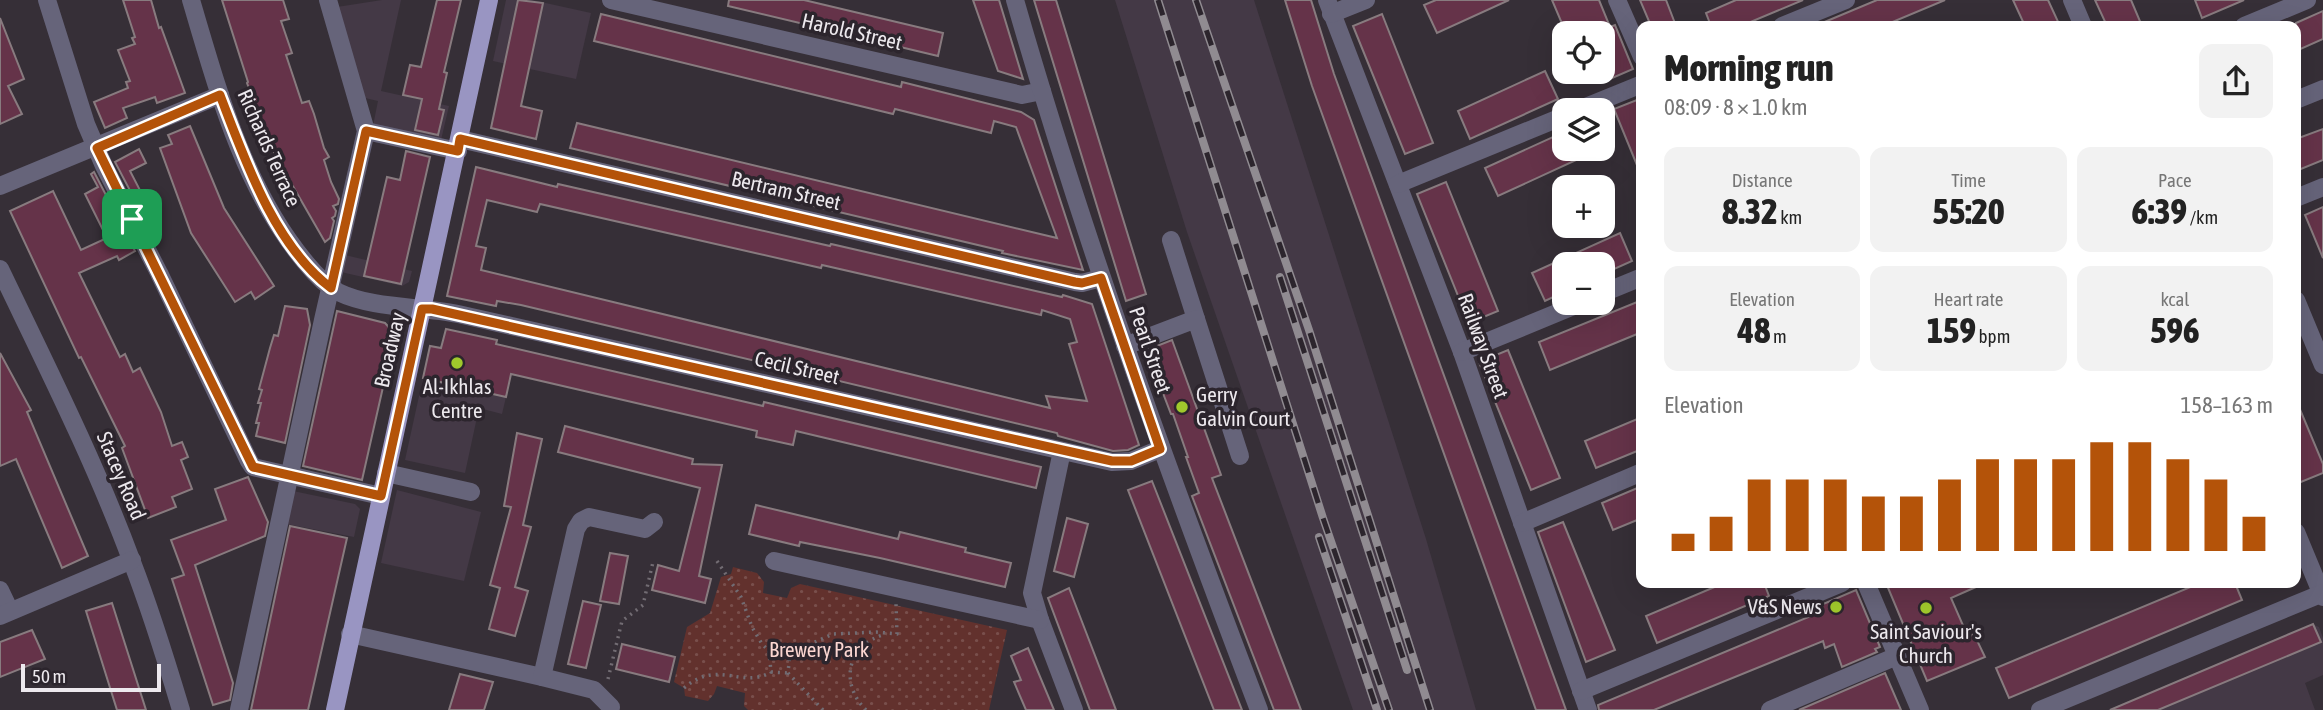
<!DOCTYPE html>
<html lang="en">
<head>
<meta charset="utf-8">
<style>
  :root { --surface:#fff; --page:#f2f2f2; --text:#222; --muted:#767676; --accent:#b45309 }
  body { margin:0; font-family:"Asap Condensed",sans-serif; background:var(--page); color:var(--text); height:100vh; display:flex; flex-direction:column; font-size:26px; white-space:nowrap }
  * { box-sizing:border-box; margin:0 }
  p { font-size:23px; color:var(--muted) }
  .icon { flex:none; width:38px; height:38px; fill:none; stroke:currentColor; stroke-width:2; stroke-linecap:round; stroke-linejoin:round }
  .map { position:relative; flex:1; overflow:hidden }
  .sheet { position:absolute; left:1636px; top:21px; width:665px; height:567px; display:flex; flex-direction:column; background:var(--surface); border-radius:14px; box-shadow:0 7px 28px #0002 }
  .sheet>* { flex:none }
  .buttons { position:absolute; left:1552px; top:21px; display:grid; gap:14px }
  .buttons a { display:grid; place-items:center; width:63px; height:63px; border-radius:14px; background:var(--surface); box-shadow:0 7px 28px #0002; font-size:35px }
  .scale { position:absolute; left:21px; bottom:18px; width:140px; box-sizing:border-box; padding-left:7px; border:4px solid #ede9ee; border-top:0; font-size:19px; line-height:24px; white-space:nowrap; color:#ede9ee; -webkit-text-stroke:5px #2c252d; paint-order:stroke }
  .pin { position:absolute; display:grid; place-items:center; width:60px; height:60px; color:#fff; margin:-30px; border-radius:14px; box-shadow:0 4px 10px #0006 }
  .round { display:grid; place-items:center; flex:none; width:74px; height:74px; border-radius:14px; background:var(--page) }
  .overview { display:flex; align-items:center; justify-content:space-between; height:119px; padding:0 28px }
  h1 { font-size:38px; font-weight:800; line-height:52px }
  .metrics { display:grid; grid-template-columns:repeat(3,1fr); gap:10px; height:119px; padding:7px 28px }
  .metrics div { display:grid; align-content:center; border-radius:14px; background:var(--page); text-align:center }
  .metrics b { font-size:35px; font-weight:800 }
  .metrics small { font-size:19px; font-weight:400 }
  .metrics p { font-size:19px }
  .chart { height:196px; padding:14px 28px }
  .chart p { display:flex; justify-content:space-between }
  .chart svg { width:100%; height:126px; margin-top:7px; stroke:var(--accent); stroke-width:6 }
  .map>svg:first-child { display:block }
</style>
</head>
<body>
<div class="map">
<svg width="2323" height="710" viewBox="0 0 2323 710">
  <defs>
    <pattern id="grass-dots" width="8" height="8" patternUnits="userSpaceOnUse" patternTransform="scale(1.75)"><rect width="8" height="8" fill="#62312d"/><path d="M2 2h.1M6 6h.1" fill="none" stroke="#794f4c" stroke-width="1.8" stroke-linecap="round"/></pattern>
  </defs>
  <rect width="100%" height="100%" fill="#362f37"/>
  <!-- built -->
  <g fill="#443946">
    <path d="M 382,0 L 401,0 L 381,91 L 449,106 L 441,140 L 373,126 L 378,101 L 365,98 L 337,7 Z"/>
    <path d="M 506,0 L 532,0 L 591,13 L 576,79 L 493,61 Z"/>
    <path d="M 1115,0 L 1254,0 L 1426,539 L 1476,710 L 1353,710 L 1187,232 Z"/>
    <path d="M 345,255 L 412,271 L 409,282 L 402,286 L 341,272 Z"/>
    <path d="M 423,378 L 506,397 L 502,414 L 479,408 L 465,473 L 405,460 Z"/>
    <path d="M 397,490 L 481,512 L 464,581 L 381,563 Z"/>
    <path d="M 293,491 L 355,504 L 360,509 L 354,537 L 286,524 Z"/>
    <path d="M 2312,624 L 2319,627 L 2323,638 L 2323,675 L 2305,683 L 2315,710 L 2108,710 Z"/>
  </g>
  <!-- grass -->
  <path fill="url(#grass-dots)" d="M 733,567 L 757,573 L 764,582 L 763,593 L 787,598 L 791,588 L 800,584 L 1007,630 L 989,710 L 748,710 L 744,706 L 745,693 L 717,686 L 714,694 L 708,701 L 685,696 L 684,688 L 674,682 L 687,627 L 710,613 L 721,577 L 731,574 Z"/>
  <!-- building -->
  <g fill="#653349" stroke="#887b7f" stroke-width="2" fill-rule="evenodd">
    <path d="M 123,0 L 151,0 L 159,28 L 161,27 L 185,93 L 157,103 L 155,97 L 123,108 L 127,118 L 105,128 L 94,102 L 128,88 L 126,82 L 130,81 L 118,50 L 135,44 L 132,38 L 135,37 Z"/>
    <path d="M 222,0 L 283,0 L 289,19 L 281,21 L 292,53 L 286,55 L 302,103 L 309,101 L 314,114 L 324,148 L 329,157 L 324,160 L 331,182 L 339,199 L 338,204 L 333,206 L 336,211 L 335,216 L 332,218 L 334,221 L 330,238 L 325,242 L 275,155 L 247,83 L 248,82 Z"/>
    <path d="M 437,0 L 461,0 L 444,72 L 447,73 L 439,109 L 444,110 L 438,135 L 415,130 L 422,99 L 403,95 L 410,65 L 421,67 Z"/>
    <path d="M 518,0 L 543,3 L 521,106 L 542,111 L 536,139 L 491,128 Z"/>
    <path d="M 729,0 L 804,0 L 943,33 L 938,56 L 728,6 Z"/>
    <path d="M 973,0 L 999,0 L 1023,79 L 998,71 Z"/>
    <path d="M 1034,0 L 1056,0 L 1146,294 L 1126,301 Z"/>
    <path d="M 1285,0 L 1311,0 L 1334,74 L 1566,710 L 1536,710 L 1312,86 Z"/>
    <path d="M 1436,0 L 1509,0 L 1437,33 L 1424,5 Z"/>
    <path d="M 1552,0 L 1599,0 L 1610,27 L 1615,25 L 1633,69 L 1603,82 L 1603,33 L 1566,33 Z"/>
    <path d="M 1640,0 L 1666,0 L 1676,26 L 1651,26 Z"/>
    <path d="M 1736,0 L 1803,0 L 1741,26 L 1711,26 L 1706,13 Z"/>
    <path d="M 1877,0 L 1945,0 L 1883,26 L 1815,26 Z"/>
    <path d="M 2013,0 L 2048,0 L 2060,26 L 2025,26 Z"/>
    <path d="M 2095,0 L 2131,0 L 2142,26 L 2107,26 Z"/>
    <path d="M 2195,0 L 2244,0 L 2202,18 Z"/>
    <path d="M 2323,11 L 2323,39 L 2296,51 L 2296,23 Z"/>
    <path d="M 601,14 L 901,87 L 902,82 L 1021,112 L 1034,120 L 1083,270 L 1002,253 L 1003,251 L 570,148 L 577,123 L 1057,238 L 1016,127 L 994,121 L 991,133 L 895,109 L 893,114 L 594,41 Z"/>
    <path d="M 1382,14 L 1433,143 L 1405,154 L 1353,26 Z"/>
    <path d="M 0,18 L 24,79 L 8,86 L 22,114 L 0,124 Z"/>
    <path d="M 1545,71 L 1558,99 L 1470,139 L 1458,111 Z"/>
    <path d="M 1642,98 L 1642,175 L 1641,175 L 1614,109 Z"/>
    <path d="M 190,126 L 224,208 L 274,286 L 255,299 L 251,292 L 235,302 L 191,233 L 160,148 L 172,144 L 168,135 Z"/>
    <path d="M 2323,129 L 2323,160 L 2296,171 L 2296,139 Z"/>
    <path d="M 1564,132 L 1564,149 L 1600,149 L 1498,196 L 1485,168 Z"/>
    <path d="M 139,149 L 146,163 L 130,171 L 144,198 L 136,202 L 115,162 Z"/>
    <path d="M 406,151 L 430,157 L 401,284 L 364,276 L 387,177 L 400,180 Z"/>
    <path d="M 476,167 L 557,187 L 558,184 L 830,246 L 831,244 L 1062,297 L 1063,295 L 1092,304 L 1139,445 L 1128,450 L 1113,451 L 1058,436 L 1057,433 L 521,305 L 497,301 L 496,306 L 447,296 ZM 487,200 L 537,212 L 540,204 L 821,268 L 822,265 L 1041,315 L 1042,310 L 1070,319 L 1077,342 L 1069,344 L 1087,401 L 1046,396 L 1050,408 L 481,270 L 486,248 L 476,246 Z"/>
    <path d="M 94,172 L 135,251 L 119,260 L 117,256 L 79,273 L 120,357 L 125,354 L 133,372 L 140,368 L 161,412 L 172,446 L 182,442 L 188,457 L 181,460 L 192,489 L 172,497 L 176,507 L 148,518 L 122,448 L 125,446 L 81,357 L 79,358 L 10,211 L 53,191 L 81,250 L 107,238 L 85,194 L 98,187 L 91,174 Z"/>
    <path d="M 1446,182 L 1498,311 L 1469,323 L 1417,194 Z"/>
    <path d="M 2323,207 L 2323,258 L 2305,215 Z"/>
    <path d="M 1620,233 L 1632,261 L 1603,274 L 1603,264 L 1564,264 L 1564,292 L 1545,301 L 1532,273 Z"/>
    <path d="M 1642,300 L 1642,332 L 1550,370 L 1539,342 Z"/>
    <path d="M 285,306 L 307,309 L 310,325 L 285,443 L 256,436 L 259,423 L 256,423 L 261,403 L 258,403 L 262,390 L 259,389 L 270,348 L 274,335 L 278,336 Z"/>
    <path d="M 337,311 L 385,323 L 395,334 L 362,480 L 303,466 Z"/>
    <path d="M 446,329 L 497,340 L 496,344 L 763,406 L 764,402 L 1041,467 L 1036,488 L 796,431 L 793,445 L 756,437 L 757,431 L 511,374 L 506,397 L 423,378 L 430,346 L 441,348 Z"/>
    <path d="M 1172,340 L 1221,475 L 1212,478 L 1301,710 L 1274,710 L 1192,496 L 1199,493 L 1186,457 L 1188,457 L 1173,414 L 1171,414 L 1161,388 L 1149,349 Z"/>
    <path d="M 1508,350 L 1560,478 L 1531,490 L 1479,362 Z"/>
    <path d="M 0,353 L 31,410 L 27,412 L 88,556 L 62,568 L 16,459 L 0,466 Z"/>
    <path d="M 2296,400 L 2323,464 L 2323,473 L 2296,484 Z"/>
    <path d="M 1642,417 L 1642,449 L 1596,468 L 1585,441 Z"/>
    <path d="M 565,426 L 693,459 L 692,464 L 722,465 L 699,576 L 711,579 L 705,603 L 652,590 L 658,565 L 679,571 L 700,488 L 558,452 Z"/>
    <path d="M 517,433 L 542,439 L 523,525 L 531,527 L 515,587 L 528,591 L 515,636 L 489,629 L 500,588 L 490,585 L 511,507 L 504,506 Z"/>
    <path d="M 248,477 L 268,522 L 265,536 L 195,565 L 233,683 L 230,700 L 213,705 L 172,579 L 184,575 L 171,540 L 226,520 L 215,489 Z"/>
    <path d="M 1152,481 L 1242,710 L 1214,710 L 1128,490 Z"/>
    <path d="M 1642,486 L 1642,518 L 1613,530 L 1602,503 Z"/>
    <path d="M 756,505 L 898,539 L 900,532 L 966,548 L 965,552 L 1011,563 L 1005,587 L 880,558 L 800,542 L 799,546 L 749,534 Z"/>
    <path d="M 1067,518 L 1088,524 L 1074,577 L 1054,571 Z"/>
    <path d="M 1563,522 L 1615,650 L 1586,662 L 1538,532 Z"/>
    <path d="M 290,526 L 347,538 L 308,710 L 251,710 Z"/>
    <path d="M 610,553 L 628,556 L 619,604 L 600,601 Z"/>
    <path d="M 1724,583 L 1764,583 L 1769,596 L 1657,643 L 1646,616 Z"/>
    <path d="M 1886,583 L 1985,583 L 1951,598 L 1968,637 L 1974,634 L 1985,657 L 1927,681 Z"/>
    <path d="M 2200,583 L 2235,583 L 2242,600 L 2009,698 L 1996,668 Z"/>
    <path d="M 1069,588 L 1116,710 L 1090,710 L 1048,598 Z"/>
    <path d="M 1856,590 L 1880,647 L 1875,649 L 1877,652 L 1842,667 L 1834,644 L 1825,648 L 1823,641 L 1654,710 L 1599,710 L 1598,705 L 1811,616 L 1809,610 Z"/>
    <path d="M 583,601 L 601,605 L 586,668 L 568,664 Z"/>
    <path d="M 112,603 L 146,710 L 117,710 L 86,611 Z"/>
    <path d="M 2313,624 L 2321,642 L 2158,710 L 2110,710 Z"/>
    <path d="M 32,630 L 45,659 L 0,677 L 0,642 Z"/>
    <path d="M 622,644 L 675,657 L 669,682 L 616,669 Z"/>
    <path d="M 1028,648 L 1054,710 L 1026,710 L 1014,682 L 1021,680 L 1011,656 Z"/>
    <path d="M 1885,673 L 1901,710 L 1799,710 Z"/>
    <path d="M 460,674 L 493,682 L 484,710 L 449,710 Z"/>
  </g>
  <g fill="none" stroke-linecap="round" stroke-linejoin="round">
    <!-- path -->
    <g stroke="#726c73" stroke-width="3.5" stroke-dasharray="2 5" stroke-linecap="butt">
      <path d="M 717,561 L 741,597 L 752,627 L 762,644 L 769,651 L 790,653"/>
      <path d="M 769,651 L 771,672 L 788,673"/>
      <path d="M 608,679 L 622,621 L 643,605 L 653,562"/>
      <path d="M 684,688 C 719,658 741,690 771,672"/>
      <path d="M 823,710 L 788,673 L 790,653 L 833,634 L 876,632 L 897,634 L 896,604"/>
      <path d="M 866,710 C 839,683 847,644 886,634"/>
    </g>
    <!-- minor -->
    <g stroke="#66647a" stroke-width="18">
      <path d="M 47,0 L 86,124 L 104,166 L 159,273 L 249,461 L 253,467 L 381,496"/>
      <path d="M 191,0 C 218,91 244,189 306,263 C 315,274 325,285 338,292 C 373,309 420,306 458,314 L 1112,462 L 1131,461 L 1160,449"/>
      <path d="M 611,0 L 1022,95 L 1042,91"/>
      <path d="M 1015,0 C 1084,241 1170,476 1259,710"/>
      <path d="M 1327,0 L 1462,352 L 1588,710"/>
      <path d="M 1617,0 L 1642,57"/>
      <path d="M 2072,0 L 2083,26"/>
      <path d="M 1331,14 L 1366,0"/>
      <path d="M 1782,26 L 1846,0"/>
      <path d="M 2244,26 L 2307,0"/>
      <path d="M 2296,100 L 2323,89"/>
      <path d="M 1578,110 L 1642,84"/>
      <path d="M 366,131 L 458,151"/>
      <path d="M 460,139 L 1075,282 L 1082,283 L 1101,278"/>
      <path d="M 1398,184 L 1564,116"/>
      <path d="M 0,186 L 220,95"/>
      <path d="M 2296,198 L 2323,187"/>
      <path d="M 1171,240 L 1196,319"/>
      <path d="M 0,269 C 46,365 95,462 132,562 C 151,611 166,660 181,710"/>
      <path d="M 1603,293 L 1642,277"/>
      <path d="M 2296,300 L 2323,365"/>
      <path d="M 1125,346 L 1196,319 L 1240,456"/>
      <path d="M 1462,352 L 1581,303"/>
      <path d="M 1062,451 L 1032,593 L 1040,620 L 1074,710"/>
      <path d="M 386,473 L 471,492"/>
      <path d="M 1522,523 L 1642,472"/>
      <path d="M 2296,532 L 2323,597"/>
      <path d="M 774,561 L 1040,620"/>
      <path d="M 1866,583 L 1920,710"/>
      <path d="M 0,590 L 10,611"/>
      <path d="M 0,616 L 132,560"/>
      <path d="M 350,634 L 542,677"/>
      <path d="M 1581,691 L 1842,583"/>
      <path d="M 611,707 L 594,690 L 542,677 L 576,529 L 581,521 L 589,517 L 645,529 L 654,522"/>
      <path d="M 239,710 L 323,320 L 366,131 L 328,0"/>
      <path d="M 1770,710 L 1897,656"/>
      <path d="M 2040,710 L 2323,593"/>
    </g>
    <!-- major -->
    <path stroke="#9995c2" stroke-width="18" d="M 335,710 L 489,0"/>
    <defs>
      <g id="rail">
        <path d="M 1158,0 L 1323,518 L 1389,710"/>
        <path d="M 1196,0 L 1309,330 L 1430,710"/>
        <path d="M 1280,277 L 1407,670"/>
        <path d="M 1319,537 L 1377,710"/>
      </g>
    </defs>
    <!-- rail casing -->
    <use href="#rail" stroke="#908b91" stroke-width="8"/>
    <!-- rail -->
    <use href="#rail" stroke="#2c252d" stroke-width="5" stroke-dasharray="16" stroke-linecap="butt"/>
  </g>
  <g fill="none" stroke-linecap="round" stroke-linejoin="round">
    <defs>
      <path id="route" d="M 220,95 C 245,160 274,245 331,288 L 366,131 L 458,151 L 460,139 L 1075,282 L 1082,283 L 1101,278 L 1160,449 L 1131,461 L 1112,461 L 432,309 L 422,309 L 381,496 L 253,467 L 97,148 Z"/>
    </defs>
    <!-- route casing -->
    <use href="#route" stroke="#fff" stroke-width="14"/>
    <!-- route -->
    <use href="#route" stroke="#b45309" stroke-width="9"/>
  </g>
  <!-- markers -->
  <g fill="#a0c92c" stroke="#2c252d" stroke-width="2.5">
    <circle cx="457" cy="363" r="7"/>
    <circle cx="1182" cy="407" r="7"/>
    <circle cx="1836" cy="607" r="7"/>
    <circle cx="1926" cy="608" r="7"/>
  </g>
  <g text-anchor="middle" stroke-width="7" stroke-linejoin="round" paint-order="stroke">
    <!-- street labels -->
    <g font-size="21" fill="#ede9ee" stroke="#2c252d">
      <text transform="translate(852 32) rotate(13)" y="7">Harold Street</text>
      <text transform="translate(269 148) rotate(66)" y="7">Richards Terrace</text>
      <text transform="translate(786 191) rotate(13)" y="7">Bertram Street</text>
      <text transform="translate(1483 346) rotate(70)" y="7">Railway Street</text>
      <text transform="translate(390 350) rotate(-77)" y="7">Broadway</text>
      <text transform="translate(1150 350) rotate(71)" y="7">Pearl Street</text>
      <text transform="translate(797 368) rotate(13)" y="7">Cecil Street</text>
      <text transform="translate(121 476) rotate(67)" y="7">Stacey Road</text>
    </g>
    <!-- poi labels -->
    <g font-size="21" fill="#ede9ee" stroke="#2c252d">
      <text x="457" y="394">Al-Ikhlas<tspan x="457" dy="24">Centre</tspan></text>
      <text x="1196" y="402" text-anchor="start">Gerry<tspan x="1196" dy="24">Galvin Court</tspan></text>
      <text x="1822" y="614" text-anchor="end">V&amp;S News</text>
      <text x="1926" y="639">Saint Saviour's<tspan x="1926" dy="24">Church</tspan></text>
    </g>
    <!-- park labels -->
    <g font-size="21" fill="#fbd6d1" stroke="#2c252d">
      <text x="819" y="657">Brewery Park</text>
    </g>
  </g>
</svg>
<div class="buttons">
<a><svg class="icon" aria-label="locate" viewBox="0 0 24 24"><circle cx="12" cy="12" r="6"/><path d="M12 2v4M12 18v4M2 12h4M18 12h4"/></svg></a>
<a><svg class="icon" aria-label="layers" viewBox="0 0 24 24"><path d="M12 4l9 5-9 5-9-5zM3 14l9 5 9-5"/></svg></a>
<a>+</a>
<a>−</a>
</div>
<div class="scale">50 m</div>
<div class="pin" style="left:132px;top:219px;background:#1e9e55"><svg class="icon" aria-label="arrive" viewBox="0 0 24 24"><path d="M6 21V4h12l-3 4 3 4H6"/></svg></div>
<section class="sheet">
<div class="overview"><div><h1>Morning run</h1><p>08:09 · 8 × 1.0 km</p></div><a class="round"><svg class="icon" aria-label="share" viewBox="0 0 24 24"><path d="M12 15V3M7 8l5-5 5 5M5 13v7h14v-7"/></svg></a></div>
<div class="metrics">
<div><p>Distance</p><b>8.32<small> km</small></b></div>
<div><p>Time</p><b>55:20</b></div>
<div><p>Pace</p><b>6:39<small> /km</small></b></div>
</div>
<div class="metrics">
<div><p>Elevation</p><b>48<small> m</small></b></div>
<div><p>Heart rate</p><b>159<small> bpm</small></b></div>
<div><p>kcal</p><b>596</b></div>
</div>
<div class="chart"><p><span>Elevation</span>158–163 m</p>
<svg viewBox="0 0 160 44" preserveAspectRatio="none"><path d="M5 44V38M15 44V32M25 44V19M35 44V19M45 44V19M55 44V25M65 44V25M75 44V19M85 44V12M95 44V12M105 44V12M115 44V6M125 44V6M135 44V12M145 44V19M155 44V32"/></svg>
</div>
</section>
</div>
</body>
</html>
